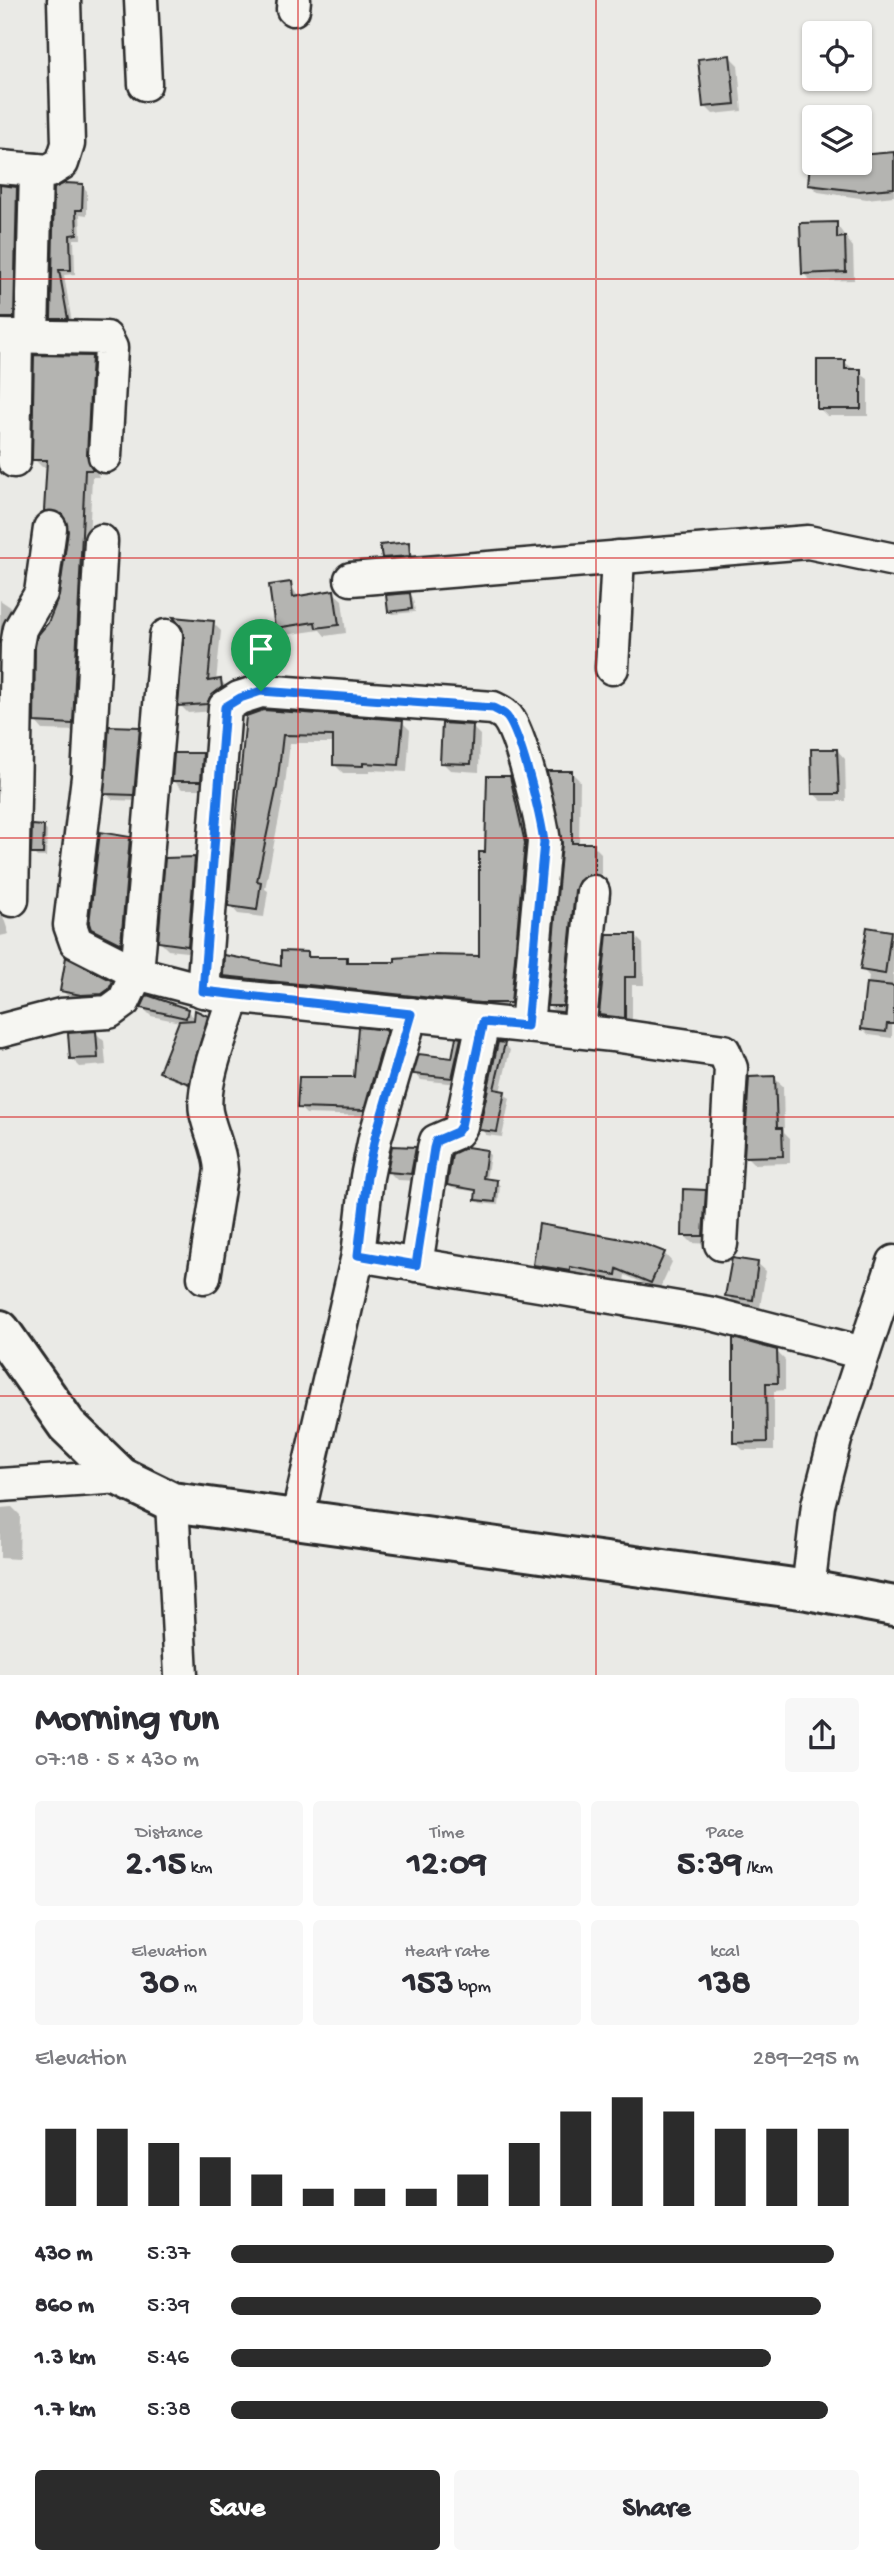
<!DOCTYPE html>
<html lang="en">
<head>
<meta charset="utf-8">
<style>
  :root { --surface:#fff; --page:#f7f7f7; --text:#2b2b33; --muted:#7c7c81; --accent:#2b2b2b }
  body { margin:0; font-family:"Gochi Hand",sans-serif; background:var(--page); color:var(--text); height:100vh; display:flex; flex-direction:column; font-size:26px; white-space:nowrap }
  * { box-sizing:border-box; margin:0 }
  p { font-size:23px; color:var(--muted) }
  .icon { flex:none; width:38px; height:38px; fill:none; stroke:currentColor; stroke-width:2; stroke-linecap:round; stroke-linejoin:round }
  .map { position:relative; height:1675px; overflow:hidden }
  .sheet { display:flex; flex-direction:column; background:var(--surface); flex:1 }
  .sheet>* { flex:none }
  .tools { position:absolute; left:802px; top:21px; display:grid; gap:14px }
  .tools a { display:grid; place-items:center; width:70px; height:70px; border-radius:7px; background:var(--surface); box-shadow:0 2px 5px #0004; font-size:35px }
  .pin { position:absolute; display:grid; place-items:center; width:60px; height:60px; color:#fff; margin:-72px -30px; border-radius:50% 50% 50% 0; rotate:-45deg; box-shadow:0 0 7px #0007 }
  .pin .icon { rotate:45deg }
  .round { display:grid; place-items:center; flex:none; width:74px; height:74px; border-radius:7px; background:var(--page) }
  .overview { display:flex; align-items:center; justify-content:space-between; height:119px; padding:0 35px }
  h1 { font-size:38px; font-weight:700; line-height:52px }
  .metrics { display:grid; grid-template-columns:repeat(3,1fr); gap:10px; height:119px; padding:7px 35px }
  .metrics div { display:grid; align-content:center; border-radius:7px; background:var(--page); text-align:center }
  .metrics b { font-size:35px; font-weight:700 }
  .metrics small { font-size:19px; font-weight:400 }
  .metrics p { font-size:19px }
  .chart { height:196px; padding:14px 35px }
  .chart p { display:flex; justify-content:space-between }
  .chart svg { width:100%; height:126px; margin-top:7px; stroke:var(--accent); stroke-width:6 }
  .primary-button { display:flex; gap:14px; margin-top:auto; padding:14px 35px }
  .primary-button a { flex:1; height:80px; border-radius:7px; background:var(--accent); color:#fff; font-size:28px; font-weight:700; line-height:80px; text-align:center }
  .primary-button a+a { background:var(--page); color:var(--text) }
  ul { padding:0 35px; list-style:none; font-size:23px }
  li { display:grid; grid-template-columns:112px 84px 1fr; align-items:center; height:52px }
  li i { height:18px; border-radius:9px; background:var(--accent) }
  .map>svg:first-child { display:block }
</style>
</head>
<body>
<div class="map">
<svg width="894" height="1675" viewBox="0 0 894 1675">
  <rect width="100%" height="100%" fill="#eaeae6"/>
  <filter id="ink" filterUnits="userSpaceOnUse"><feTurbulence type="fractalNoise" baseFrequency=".0143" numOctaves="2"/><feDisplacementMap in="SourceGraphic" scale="14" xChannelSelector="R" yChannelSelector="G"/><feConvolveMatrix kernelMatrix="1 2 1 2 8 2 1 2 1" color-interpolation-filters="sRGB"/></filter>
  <g filter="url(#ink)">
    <!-- shadow -->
    <g fill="#0003">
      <path d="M 730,57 L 738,65 L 742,111 L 713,114 L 705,106 Z"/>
      <path d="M 814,150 L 814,163 L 859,163 L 894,154 L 894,196 L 867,199 L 818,192 L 810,184 Z"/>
      <path d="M 82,185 L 87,191 L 87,215 L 80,214 L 81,239 L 74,239 L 75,274 L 64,275 L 72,323 L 58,323 L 53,318 L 56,189 Z"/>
      <path d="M 0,187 L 16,189 L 23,195 L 20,324 L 0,326 Z"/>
      <path d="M 836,224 L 853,247 L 854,280 L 811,281 L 803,273 Z"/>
      <path d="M 91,358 L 99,366 L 94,464 L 99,477 L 92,477 L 80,731 L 43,730 L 36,722 L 49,624 L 61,596 L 70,530 L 66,520 L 54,518 L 46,510 L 49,467 L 42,467 L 34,459 Z"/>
      <path d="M 844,362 L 868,379 L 868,416 L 827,416 L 819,408 Z"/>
      <path d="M 408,543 L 413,559 L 387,561 L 384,557 Z"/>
      <path d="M 290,584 L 299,598 L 333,592 L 342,600 L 346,633 L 325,636 L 320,630 L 285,635 L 277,627 Z"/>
      <path d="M 410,594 L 413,598 L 415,612 L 393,614 L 389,611 Z"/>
      <path d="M 0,600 L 12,608 L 12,627 L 7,646 L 0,646 Z"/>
      <path d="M 213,623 L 221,631 L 216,682 L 221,681 L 229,689 L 215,711 L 188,713 L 180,705 Z"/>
      <path d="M 247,717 L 402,722 L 410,730 L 407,772 L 370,770 L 370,773 L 343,773 L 335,765 L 335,743 L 290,743 L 284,793 L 265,889 L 268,891 L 264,917 L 238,914 L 230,905 Z"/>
      <path d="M 472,727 L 480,735 L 479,772 L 450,770 L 442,762 Z"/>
      <path d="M 139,729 L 145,735 L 140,801 L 113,800 L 106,793 Z"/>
      <path d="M 837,750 L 845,759 L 846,801 L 822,801 L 813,793 Z"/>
      <path d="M 202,755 L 210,763 L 208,789 L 182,789 L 174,781 Z"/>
      <path d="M 572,773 L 580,781 L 579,845 L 593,845 L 601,853 L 601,882 L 571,1014 L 557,1014 L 549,1006 Z"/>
      <path d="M 509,777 L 518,786 L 533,852 L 518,1011 L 234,984 L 226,976 L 282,968 L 308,953 L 313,959 L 346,959 L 351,964 L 481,957 Z"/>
      <path d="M 43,828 L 47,831 L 46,857 L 37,857 L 33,853 Z"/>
      <path d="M 129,839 L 138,847 L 129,951 L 101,937 L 92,928 Z"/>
      <path d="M 194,859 L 202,867 L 196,953 L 168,950 L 160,942 Z"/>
      <path d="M 0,864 L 1,910 L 9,934 L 0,936 Z"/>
      <path d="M 868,929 L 894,933 L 892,1038 L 869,1035 L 863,1029 L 869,976 L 862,969 Z"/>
      <path d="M 635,936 L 643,944 L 644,985 L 632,985 L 632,1025 L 609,1023 L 601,1014 Z"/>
      <path d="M 112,983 L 120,991 L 90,1003 L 70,998 L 61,990 Z"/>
      <path d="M 143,1008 L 187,1011 L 196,1019 L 207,1018 L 213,1024 L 195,1088 L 167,1077 L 161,1071 L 180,1022 L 151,1016 Z"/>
      <path d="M 386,1032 L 393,1039 L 371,1116 L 306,1114 L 299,1107 L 356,1078 Z"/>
      <path d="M 96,1033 L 104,1041 L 106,1065 L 80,1067 L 72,1059 Z"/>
      <path d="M 460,1040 L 466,1046 L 458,1084 L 421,1080 L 415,1073 L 454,1060 Z"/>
      <path d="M 504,1045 L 510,1050 L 500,1092 L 510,1098 L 502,1137 L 486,1135 L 481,1129 Z"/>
      <path d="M 774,1078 L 783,1086 L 784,1132 L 790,1138 L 790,1163 L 754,1164 L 746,1156 Z"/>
      <path d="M 415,1149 L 423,1157 L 419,1181 L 397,1180 L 389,1172 Z"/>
      <path d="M 486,1152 L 490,1155 L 486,1180 L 500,1185 L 498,1205 L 480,1203 L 477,1199 L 478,1192 L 452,1188 L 449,1185 Z"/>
      <path d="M 705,1191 L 713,1200 L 711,1244 L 692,1243 L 684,1235 Z"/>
      <path d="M 664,1253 L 672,1262 L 659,1290 L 625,1275 L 624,1282 L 578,1274 L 577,1278 L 543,1272 L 535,1264 Z"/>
      <path d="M 757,1263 L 766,1271 L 760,1307 L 735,1303 L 727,1295 Z"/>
      <path d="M 776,1351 L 785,1360 L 785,1390 L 774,1391 L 774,1450 L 743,1450 L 735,1442 Z"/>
      <path d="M 12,1507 L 20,1515 L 19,1559 L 0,1558 L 0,1508 Z"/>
    </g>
    <!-- building -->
    <g fill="#b4b4b1" stroke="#2b2b2b" stroke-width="2">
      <path d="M 730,55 L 735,104 L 703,107 L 698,59 Z"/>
      <path d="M 894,152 L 894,188 L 858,191 L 808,185 L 810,163 L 859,163 L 859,155 Z"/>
      <path d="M 65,183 L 83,184 L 82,210 L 76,210 L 77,234 L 70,235 L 71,270 L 59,270 L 68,319 L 51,319 L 54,188 Z"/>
      <path d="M 0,185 L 17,187 L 14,318 L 0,318 Z"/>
      <path d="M 837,222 L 837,238 L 845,237 L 846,272 L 802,274 L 800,223 Z"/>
      <path d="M 34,355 L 92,356 L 87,455 L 93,470 L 85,470 L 73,724 L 34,722 L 35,647 L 37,636 L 48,623 L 59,596 L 68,531 L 62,514 L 44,511 L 47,460 L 32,460 Z"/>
      <path d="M 817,360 L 845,360 L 845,369 L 861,369 L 861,409 L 817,409 Z"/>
      <path d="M 409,542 L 410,556 L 382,558 L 380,545 Z"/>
      <path d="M 291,582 L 293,597 L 334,590 L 339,625 L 316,628 L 315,622 L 275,628 L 269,585 Z"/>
      <path d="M 410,593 L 412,609 L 388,612 L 386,595 Z"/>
      <path d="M 173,617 L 214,621 L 208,681 L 221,679 L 222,687 L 210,697 L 207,704 L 178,706 L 184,637 L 182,628 Z"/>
      <path d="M 263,710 L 403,720 L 399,765 L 363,763 L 363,766 L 333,765 L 333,736 L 283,735 L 277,786 L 257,881 L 261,882 L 257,910 L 228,906 L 246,716 Z"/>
      <path d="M 442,723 L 473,725 L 471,764 L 440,763 Z"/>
      <path d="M 109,726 L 140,727 L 134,795 L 104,794 Z"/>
      <path d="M 811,749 L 837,749 L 839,794 L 812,794 Z"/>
      <path d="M 174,753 L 203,753 L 201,781 L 172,781 Z"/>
      <path d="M 547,771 L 572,771 L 572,843 L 594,843 L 594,874 L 579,881 L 575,890 L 563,1006 L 547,1006 L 562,843 Z"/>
      <path d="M 487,776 L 510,776 L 525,843 L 511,1003 L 480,1003 L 223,976 L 224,955 L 281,966 L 281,951 L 308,952 L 308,957 L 347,957 L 347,962 L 395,962 L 395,958 L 431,955 L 479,956 L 479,852 L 485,852 Z"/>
      <path d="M 32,825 L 44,826 L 43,854 L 31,854 Z"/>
      <path d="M 100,832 L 130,837 L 121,944 L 91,929 L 89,923 Z"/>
      <path d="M 195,857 L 188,946 L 158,942 L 165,858 Z"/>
      <path d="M 867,927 L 891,931 L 885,974 L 860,970 Z"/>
      <path d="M 607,934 L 636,934 L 636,977 L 625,977 L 625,1018 L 599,1015 Z"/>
      <path d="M 66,957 L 113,981 L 109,989 L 102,994 L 81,995 L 60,991 Z"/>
      <path d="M 866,983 L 894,986 L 894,1024 L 887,1024 L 886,1032 L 861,1029 Z"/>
      <path d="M 147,995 L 188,1009 L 186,1018 L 141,1008 Z"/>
      <path d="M 195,1010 L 208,1016 L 189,1084 L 159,1072 L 179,1021 L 194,1020 Z"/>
      <path d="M 358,1027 L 387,1030 L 364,1110 L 297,1108 L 299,1077 L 354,1077 Z"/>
      <path d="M 96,1031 L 98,1058 L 70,1059 L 68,1033 Z"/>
      <path d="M 456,1037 L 461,1038 L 452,1078 L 413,1074 L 419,1054 L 452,1058 Z"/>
      <path d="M 498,1042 L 505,1043 L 494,1089 L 505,1091 L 497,1132 L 479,1130 Z"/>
      <path d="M 775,1076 L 777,1128 L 782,1128 L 783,1156 L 744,1157 L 749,1077 Z"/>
      <path d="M 392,1146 L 416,1147 L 411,1174 L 387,1172 Z"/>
      <path d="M 467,1147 L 487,1150 L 483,1178 L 497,1180 L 495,1202 L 475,1200 L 476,1190 L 447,1185 L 452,1154 Z"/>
      <path d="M 683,1189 L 706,1190 L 703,1236 L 682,1236 Z"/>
      <path d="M 539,1224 L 639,1242 L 665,1252 L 651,1283 L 617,1269 L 616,1275 L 570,1267 L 570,1271 L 533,1265 Z"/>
      <path d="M 732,1258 L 758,1262 L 753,1300 L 725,1296 Z"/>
      <path d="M 733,1338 L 777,1350 L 778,1383 L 766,1383 L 767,1442 L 733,1443 Z"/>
    </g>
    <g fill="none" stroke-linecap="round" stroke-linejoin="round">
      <defs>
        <g id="minor">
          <path d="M 141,0 L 145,84"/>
          <path d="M 293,9 L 294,0"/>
          <path d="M 0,167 L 49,171 L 62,163 L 68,144 L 64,0"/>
          <path d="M 0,336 L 106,338 L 111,348 L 105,456"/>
          <path d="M 32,336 L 36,170"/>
          <path d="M 14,461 L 16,336"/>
          <path d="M 101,541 L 88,777 L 70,925 L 76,942 L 137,973 L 221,995 L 613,1035 L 724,1051 L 731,1068 L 721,1244"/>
          <path d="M 351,579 L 808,542 L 894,560"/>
          <path d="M 612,668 L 618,557"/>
          <path d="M 12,900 L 17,645 L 20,629 L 41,593 L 50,528"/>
          <path d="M 203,991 L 225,707 L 239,698 L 261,691 L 493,708 C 497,710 504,713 507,717 C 521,734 541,818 544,842 L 527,1026"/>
          <path d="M 0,1031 L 61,1015 L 109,1012 L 124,1001 L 137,973 L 166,636"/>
          <path d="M 579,1031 L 593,892"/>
          <path d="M 358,1255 L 708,1313 L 863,1353"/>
          <path d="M 416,1265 L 434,1148 L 436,1141 L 457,1132 L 461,1126 L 483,1022"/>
          <path d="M 204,1277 L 221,1170 C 220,1149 210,1132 206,1112 C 201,1083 225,1026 234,997"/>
          <path d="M 0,1485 L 121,1477"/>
          <path d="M 172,1502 L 181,1675"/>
          <path d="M 297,1520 L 358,1255 L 367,1177 L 375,1138 L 411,1014"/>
          <path d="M 808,1590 L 818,1505 L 835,1440 L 894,1262"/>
        </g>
        <path id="major" d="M 0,1330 L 67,1425 L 121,1477 L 172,1502 L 808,1590 L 894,1606"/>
      </defs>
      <!-- minor casing -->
      <use href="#minor" stroke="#2b2b2b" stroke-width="37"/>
      <!-- major casing -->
      <use href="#major" stroke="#2b2b2b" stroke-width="44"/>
      <!-- minor -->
      <use href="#minor" stroke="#f6f6f2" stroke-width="32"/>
      <!-- major -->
      <use href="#major" stroke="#f6f6f2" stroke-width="38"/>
    </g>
  </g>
  <g fill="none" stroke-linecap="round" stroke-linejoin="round" filter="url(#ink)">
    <defs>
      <path id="route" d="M 261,691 L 493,708 C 497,710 504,713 507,717 C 521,734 541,818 544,842 L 527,1026 L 483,1022 L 461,1126 L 457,1132 L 436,1141 L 434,1148 L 416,1265 L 358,1255 L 367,1177 L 375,1138 L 411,1014 L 203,991 L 225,707 L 240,698 Z"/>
    </defs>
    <!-- route casing -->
    <use href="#route" stroke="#fff" stroke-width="14"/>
    <!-- route -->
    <use href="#route" stroke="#1a73e8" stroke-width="9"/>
  </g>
  <!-- grid -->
  <path fill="none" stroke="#d62828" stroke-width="2" stroke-opacity="0.55" d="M 298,0 L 298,1675M 596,0 L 596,1675M 0,279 L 894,279M 0,558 L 894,558M 0,838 L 894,838M 0,1117 L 894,1117M 0,1396 L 894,1396"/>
</svg>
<div class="tools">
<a><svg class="icon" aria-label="locate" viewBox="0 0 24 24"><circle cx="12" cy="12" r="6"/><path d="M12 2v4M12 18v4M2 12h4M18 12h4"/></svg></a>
<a><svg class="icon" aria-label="layers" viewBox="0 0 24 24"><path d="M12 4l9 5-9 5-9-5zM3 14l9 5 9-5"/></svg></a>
</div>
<div class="pin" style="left:261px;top:691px;background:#1e9e55"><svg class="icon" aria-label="arrive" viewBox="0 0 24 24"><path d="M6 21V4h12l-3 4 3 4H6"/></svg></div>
</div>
<section class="sheet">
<div class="overview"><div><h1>Morning run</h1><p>07:18 · 5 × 430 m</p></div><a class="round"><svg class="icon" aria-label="share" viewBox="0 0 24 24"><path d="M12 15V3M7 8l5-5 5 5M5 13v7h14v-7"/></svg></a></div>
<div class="metrics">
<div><p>Distance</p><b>2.15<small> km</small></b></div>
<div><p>Time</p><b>12:09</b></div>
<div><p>Pace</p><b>5:39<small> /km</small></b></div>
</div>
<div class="metrics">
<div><p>Elevation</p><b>30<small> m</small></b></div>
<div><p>Heart rate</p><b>153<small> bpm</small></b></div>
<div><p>kcal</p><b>138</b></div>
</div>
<div class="chart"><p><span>Elevation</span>289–295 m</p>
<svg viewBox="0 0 160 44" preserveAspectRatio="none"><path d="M5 44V17M15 44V17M25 44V22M35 44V27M45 44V33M55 44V38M65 44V38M75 44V38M85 44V33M95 44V22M105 44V11M115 44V6M125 44V11M135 44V17M145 44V17M155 44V17"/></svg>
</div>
<ul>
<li><b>430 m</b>5:37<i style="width:96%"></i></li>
<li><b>860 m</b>5:39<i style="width:94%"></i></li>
<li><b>1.3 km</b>5:46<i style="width:86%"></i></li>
<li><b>1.7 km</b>5:38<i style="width:95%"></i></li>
</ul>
<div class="primary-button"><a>Save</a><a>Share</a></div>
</section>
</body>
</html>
